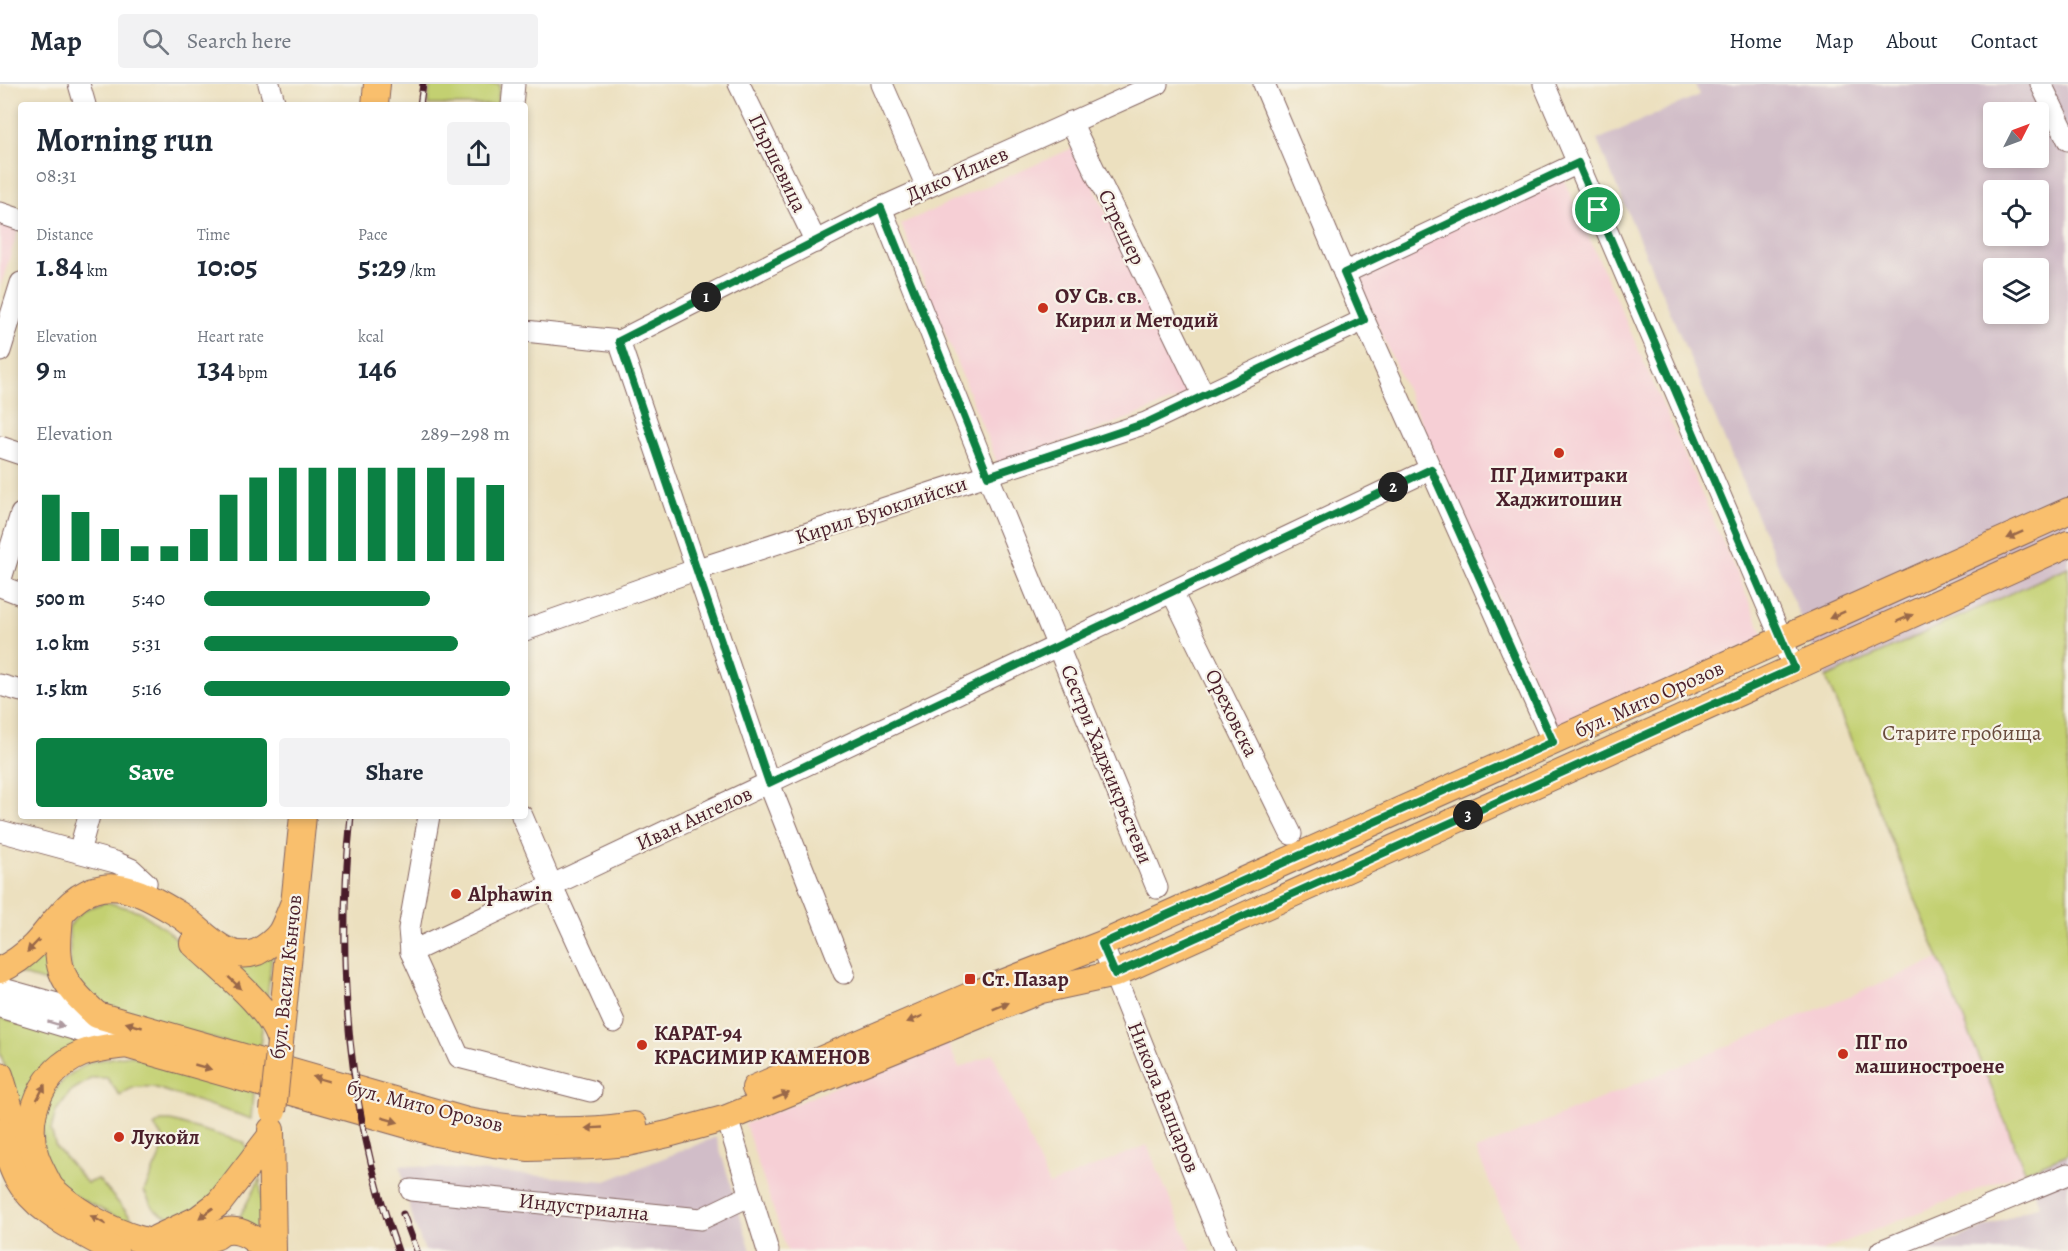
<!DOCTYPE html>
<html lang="en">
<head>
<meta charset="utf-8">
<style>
  :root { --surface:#fff; --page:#f2f2f3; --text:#1f2937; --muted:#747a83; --line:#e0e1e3; --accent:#0b8043 }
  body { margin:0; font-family:Alegreya,serif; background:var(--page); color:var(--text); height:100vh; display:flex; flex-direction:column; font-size:22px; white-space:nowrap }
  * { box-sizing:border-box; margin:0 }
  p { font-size:20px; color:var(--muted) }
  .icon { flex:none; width:33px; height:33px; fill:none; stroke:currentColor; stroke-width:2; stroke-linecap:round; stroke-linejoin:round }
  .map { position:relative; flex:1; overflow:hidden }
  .details { position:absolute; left:18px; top:18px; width:510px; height:717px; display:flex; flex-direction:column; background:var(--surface); border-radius:6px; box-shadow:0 3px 9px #0003 }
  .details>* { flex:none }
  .needle { width:39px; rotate:48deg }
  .fabs { position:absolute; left:1983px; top:18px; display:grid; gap:12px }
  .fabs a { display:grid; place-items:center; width:66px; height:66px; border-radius:6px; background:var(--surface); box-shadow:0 3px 9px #0003; font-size:30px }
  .pin { position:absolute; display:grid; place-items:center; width:51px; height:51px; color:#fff; margin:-26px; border:3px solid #fff; border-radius:50%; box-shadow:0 2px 6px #0007 }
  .km { position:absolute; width:30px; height:30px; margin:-15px; border-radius:50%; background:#222; color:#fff; font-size:16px; line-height:30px; text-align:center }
  .round { display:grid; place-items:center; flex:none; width:63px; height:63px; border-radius:6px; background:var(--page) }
  .headline { display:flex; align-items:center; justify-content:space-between; height:102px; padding:0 18px }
  h1 { font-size:33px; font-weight:600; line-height:45px }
  .figures { display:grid; grid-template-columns:repeat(3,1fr); gap:9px; height:102px; padding:6px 18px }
  .figures div { display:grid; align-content:center }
  .figures b { font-size:30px; font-weight:600 }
  .figures small { font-size:16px; font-weight:400 }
  .figures p { font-size:16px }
  .chart { height:168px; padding:12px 18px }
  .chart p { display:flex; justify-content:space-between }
  .chart svg { width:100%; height:108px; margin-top:6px; stroke:var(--accent); stroke-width:6 }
  .cta { display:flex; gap:12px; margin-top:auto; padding:12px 18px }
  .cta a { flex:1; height:69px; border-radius:6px; background:var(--accent); color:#fff; font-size:24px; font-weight:600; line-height:69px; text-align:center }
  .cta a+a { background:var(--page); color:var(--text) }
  ul { padding:0 18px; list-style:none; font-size:20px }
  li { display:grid; grid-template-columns:96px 72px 1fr; align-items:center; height:45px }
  li i { height:15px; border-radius:8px; background:var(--accent) }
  header { display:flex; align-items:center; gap:36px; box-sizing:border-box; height:84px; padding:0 30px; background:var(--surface); border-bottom:2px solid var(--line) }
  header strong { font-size:28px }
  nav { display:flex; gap:33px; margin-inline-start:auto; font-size:21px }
  .search { width:420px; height:54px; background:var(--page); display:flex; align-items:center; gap:15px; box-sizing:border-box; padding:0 21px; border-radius:6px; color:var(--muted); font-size:22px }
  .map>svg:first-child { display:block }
</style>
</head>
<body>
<header>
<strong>Map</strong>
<div class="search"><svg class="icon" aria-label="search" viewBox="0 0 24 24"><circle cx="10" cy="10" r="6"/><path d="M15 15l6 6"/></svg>Search here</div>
<nav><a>Home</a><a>Map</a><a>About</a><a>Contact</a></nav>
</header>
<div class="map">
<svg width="2068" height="1167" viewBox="0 0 2068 1167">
  <rect width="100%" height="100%" fill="#f7f3e8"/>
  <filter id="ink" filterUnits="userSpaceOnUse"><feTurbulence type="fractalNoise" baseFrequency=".0167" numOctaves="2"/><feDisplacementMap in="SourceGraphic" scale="12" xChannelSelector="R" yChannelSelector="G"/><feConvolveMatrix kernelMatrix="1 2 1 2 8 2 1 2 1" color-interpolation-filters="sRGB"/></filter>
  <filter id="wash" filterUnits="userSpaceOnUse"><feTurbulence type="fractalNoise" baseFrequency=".008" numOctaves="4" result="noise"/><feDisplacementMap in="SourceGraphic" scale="24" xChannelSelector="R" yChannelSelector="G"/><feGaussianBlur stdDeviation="1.35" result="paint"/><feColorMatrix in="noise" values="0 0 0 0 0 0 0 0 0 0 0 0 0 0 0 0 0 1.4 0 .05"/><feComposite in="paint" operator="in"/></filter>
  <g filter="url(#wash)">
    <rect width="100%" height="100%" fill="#ece0bf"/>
    <!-- built -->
    <g fill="#f6cfd5">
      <path d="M 1075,63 L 1192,309 L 1135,332 L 998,381 L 901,140 Z"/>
      <path d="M 1561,89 L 1765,554 L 1557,647 L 1352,183 Z"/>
      <path d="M 0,138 L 19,144 L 0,204 Z"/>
      <path d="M 1939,875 L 2025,1087 L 1821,1167 L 1519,1167 L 1476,1066 Z"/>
      <path d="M 947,958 L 959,984 L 993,970 L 1049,1101 L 1147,1061 L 1192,1167 L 787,1167 L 745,1040 Z"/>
    </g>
    <!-- industrial -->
    <g fill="#d1bdc8" fill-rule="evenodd">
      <path d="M 1695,0 L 2068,0 L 2068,1167 L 1926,1167 L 2040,1121 L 1826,594 L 1597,56 L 1699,11 ZM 1994,28 L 2038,28 L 2038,74 L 1994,74 ZM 1994,106 L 2038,106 L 2038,152 L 1994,152 ZM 1994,184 L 2038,184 L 2038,230 L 1994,230 Z"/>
      <path d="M 716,1053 L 751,1167 L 425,1167 L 414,1140 L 400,1081 L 606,1097 Z"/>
    </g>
    <!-- green -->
    <g fill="#c3d071" stroke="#86784e" stroke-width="1.5">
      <path d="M 430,0 L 500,0 L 497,21 L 428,21 Z"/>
      <path d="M 2068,483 L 2068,1070 L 2025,1087 L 1826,594 Z"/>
      <path d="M 106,818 L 139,827 L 168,847 L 263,937 L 259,969 L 96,918 L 71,890 L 69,843 L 77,832 L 86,825 Z"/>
      <path d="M 181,836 L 272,869 L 267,916 Z"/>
      <path d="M 51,857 L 62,903 L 13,888 Z"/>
      <path d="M 0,933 L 87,959 L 23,1035 L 0,969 Z"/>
      <path d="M 130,971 L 254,1008 L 252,1035 L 153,1003 C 139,1002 131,1002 120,1012 L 107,994 L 92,994 L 71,1007 L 56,1027 L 51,1046 L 56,1063 L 87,1099 L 98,1095 L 142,1146 L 65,1107 L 44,1078 L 42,1030 L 50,1012 L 66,993 L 89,978 Z"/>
      <path d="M 161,1037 L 171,1037 L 244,1058 L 247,1065 L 218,1116 L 173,1134 L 161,1130 L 153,1124 L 144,1107 L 164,1063 L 164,1056 L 154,1042 Z"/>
      <path d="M 260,1094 L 264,1152 L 236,1140 Z"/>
    </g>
  </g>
  <g filter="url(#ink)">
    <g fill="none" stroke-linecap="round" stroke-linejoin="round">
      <defs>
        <g id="minor">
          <path d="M 79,0 L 85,21"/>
          <path d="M 269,0 L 275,21"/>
          <path d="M 739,0 L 816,158"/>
          <path d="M 882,0 L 927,103"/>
          <path d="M 1264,0 L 1364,236 L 1553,658"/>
          <path d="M 1544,0 L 1794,584"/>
          <path d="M 2041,0 L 2068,56"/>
          <path d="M 512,21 L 514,0"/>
          <path d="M 1071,38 L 1204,312"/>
          <path d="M 881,124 L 988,392 L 1157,804"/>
          <path d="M 0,129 L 21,136"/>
          <path d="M 1344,189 L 1578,79"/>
          <path d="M 525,247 L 619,257 L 881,124 L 1157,0"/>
          <path d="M 619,257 L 769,699 L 844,889"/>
          <path d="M 0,267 L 21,199"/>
          <path d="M 0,363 L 21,370"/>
          <path d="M 0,498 L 21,430"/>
          <path d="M 0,502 L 21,510"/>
          <path d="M 1172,508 L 1291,750"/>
          <path d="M 525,546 L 695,486 L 1146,339 L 1364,236"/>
          <path d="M 0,601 L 21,607"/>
          <path d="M 429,732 L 409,845 L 411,868 L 459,973 L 591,1007"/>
          <path d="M 522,732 L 552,802 L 614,938"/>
          <path d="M 0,747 L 115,778 L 131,785 L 146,799 L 141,811"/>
          <path d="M 79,768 L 89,732"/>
          <path d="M 1102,860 L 1225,1167"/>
          <path d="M 411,868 L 1431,385"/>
          <path d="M 0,904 L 97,931"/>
          <path d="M 0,923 L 123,960"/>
          <path d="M 727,1034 L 768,1167"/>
          <path d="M 411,1106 L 701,1135 L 751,1111"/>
          <path d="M 1881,1167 L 2068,1090"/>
        </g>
        <g id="major">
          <path d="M 375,21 L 377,0"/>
          <path d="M 60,832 C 55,885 58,895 97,931 L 467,1037 C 522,1048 579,1049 634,1041"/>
          <path d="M 193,859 C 218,883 273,925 280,958"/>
          <path d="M 0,886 C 13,880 24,872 34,862 C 54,841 70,809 102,804 C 128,799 156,817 178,830 C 203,845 224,880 257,868 C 265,864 276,856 281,848 C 286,839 290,828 294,818"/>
          <path d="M 280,958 L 303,732"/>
          <path d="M 0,991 C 10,1021 17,1058 35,1085 C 60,1123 129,1162 175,1160 C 187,1159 205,1157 215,1153 C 218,1152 220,1149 223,1148 C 240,1142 256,1156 267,1167"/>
          <path d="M 755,1004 L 969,912 L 1102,860 L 2068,427"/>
          <path d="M 271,1046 L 273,1167"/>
          <path d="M 0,1048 C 5,1063 9,1078 16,1092 C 38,1131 79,1146 115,1167"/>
          <path d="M 50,1103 C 45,1092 38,1081 35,1070 C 24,1030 42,987 81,970 C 95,964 111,963 126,961 L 436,1049 L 494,1060 L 529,1064 L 593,1062 L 627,1059 L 668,1050 L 727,1034 L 1041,906 L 1115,890 L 2068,460"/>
          <path d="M 157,1154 L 198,1135 L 219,1119 L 270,1053"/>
        </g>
      </defs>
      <!-- minor casing -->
      <use href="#minor" stroke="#83635f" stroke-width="23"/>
      <!-- major casing -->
      <use href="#major" stroke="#83635f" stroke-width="28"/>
      <!-- minor -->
      <use href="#minor" stroke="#fff" stroke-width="21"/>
      <!-- major -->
      <use href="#major" stroke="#f9bf6d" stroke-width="26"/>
      <defs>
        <g id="rail">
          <path d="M 420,21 L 423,0"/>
          <path d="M 351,732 C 336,878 347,1028 398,1167"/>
          <path d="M 403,1130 L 417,1167"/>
        </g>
      </defs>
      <!-- rail casing -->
      <use href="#rail" stroke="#4a1f2b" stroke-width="7"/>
      <!-- rail -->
      <use href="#rail" stroke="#f7f3e8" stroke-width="4.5" stroke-dasharray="14" stroke-linecap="butt"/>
      <defs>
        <path id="major-bridge" d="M 273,1027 L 280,958"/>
      </defs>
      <!-- major-bridge casing -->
      <use href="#major-bridge" stroke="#83635f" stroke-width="28" stroke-linecap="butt"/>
      <!-- major-bridge -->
      <use href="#major-bridge" stroke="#f9bf6d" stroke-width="26"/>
    </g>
    <!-- one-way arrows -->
    <defs><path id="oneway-solid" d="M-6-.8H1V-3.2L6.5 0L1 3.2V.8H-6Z" transform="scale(1.5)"/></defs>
    <g fill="#996749">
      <use href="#oneway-solid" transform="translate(2015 451) rotate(156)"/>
      <use href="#oneway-solid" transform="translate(1837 531) rotate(156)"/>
      <use href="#oneway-solid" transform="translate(1905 534) rotate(-24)"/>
      <use href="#oneway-solid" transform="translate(33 862) rotate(134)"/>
      <use href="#oneway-solid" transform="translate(235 899) rotate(43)"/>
      <use href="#oneway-solid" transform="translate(1001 922) rotate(-22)"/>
      <use href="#oneway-solid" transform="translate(915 935) rotate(157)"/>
      <use href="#oneway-solid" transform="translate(134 941) rotate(-164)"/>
      <use href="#oneway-solid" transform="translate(203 983) rotate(16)"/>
      <use href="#oneway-solid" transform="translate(321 995) rotate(-164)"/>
      <use href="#oneway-solid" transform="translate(41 1008) rotate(-62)"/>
      <use href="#oneway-solid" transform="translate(781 1012) rotate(-22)"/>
      <use href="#oneway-solid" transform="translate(390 1036) rotate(16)"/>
      <use href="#oneway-solid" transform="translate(594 1044) rotate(177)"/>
      <use href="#oneway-solid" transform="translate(206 1129) rotate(144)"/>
      <use href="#oneway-solid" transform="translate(98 1136) rotate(-151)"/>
    </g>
    <use fill="#ae9aa0" href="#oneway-solid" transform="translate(56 940) rotate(17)"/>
  </g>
  <g fill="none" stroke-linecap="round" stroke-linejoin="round" filter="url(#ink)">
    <defs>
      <path id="route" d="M 1578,79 L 1794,584 L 1115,890 L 1102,860 L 1553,658 L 1431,385 L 769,699 L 619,257 L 881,124 L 988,392 L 1146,339 L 1364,236 L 1344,189 Z"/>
    </defs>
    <!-- route casing -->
    <use href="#route" stroke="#fff" stroke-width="12"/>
    <!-- route -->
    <use href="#route" stroke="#0b8043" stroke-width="8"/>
  </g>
  <!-- markers -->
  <g fill="#c8321e" stroke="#f7f3e8" stroke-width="2">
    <circle cx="1043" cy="224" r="6"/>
    <circle cx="1559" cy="369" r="6"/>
    <circle cx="456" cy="810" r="6"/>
    <rect x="964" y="889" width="12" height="12" rx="3"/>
    <circle cx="642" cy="961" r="6"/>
    <circle cx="1843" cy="970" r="6"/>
    <circle cx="119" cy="1053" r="6"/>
  </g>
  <g text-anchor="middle" stroke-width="4.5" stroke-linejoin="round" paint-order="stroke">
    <!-- street labels -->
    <g font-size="21" fill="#4a1f2b" stroke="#f7f3e8">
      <text transform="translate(778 79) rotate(64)" y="7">Пършевица</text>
      <text transform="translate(957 90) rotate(-24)" y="7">Дико Илиев</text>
      <text transform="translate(1122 143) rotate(64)" y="7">Стрешер</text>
      <text transform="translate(881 426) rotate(-18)" y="7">Кирил Буюклийски</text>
      <text transform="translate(1649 615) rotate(-24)" y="7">бул. Мито Орозов</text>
      <text transform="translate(1232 629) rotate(64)" y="7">Ореховска</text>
      <text transform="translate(1107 680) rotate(68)" y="7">Сестри Хаджикръстеви</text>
      <text transform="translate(694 734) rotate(-25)" y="7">Иван Ангелов</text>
      <text transform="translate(286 893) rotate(-84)" y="7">бул. Васил Кънчов</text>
      <text transform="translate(1164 1013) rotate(68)" y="7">Никола Вапцаров</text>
      <text transform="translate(425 1022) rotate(14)" y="7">бул. Мито Орозов</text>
      <text transform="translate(584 1123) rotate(6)" y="7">Индустриална</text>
    </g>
    <!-- poi labels -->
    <g font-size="21" font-weight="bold" fill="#4a1f2b" stroke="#f7f3e8" text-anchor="start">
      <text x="1055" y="219">ОУ Св. св.<tspan x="1055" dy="24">Кирил и Методий</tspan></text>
      <text x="1559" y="398" text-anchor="middle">ПГ Димитраки<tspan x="1559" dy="24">Хаджитошин</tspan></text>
      <text x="468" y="817">Alphawin</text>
      <text x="982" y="902">Ст. Пазар</text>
      <text x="654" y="956">КАРАТ-94<tspan x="654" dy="24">КРАСИМИР КАМЕНОВ</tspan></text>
      <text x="1855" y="965">ПГ по<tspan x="1855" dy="24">машиностроене</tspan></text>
      <text x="131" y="1060">Лукойл</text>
    </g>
    <!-- park labels -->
    <g font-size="21" fill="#684b3c" stroke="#f7f3e8">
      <text x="1962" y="656">Старите гробища</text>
    </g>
  </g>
</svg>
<div class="fabs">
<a><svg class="needle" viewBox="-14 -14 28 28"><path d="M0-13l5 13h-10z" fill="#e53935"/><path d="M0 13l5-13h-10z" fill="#747a83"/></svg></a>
<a><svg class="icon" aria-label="locate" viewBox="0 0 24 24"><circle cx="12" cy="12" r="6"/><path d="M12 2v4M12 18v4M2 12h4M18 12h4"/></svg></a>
<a><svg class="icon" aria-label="layers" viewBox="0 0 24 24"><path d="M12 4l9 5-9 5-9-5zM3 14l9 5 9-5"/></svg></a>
</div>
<div class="pin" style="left:1598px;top:126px;background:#1e9e55"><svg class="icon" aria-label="arrive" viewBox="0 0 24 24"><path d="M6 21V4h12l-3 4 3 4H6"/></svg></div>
<b class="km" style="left:706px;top:213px">1</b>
<b class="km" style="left:1393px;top:403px">2</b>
<b class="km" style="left:1468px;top:731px">3</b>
<section class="details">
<div class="headline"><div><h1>Morning run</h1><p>08:31</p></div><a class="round"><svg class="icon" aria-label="share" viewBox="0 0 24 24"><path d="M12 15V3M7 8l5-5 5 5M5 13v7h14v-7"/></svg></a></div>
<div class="figures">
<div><p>Distance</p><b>1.84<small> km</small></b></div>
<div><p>Time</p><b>10:05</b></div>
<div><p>Pace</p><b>5:29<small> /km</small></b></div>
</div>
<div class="figures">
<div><p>Elevation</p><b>9<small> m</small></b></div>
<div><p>Heart rate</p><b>134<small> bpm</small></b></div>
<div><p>kcal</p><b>146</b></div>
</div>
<div class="chart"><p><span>Elevation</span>289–298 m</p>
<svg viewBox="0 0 160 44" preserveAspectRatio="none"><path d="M5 44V17M15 44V24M25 44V31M35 44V38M45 44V38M55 44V31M65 44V17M75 44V10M85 44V6M95 44V6M105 44V6M115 44V6M125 44V6M135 44V6M145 44V10M155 44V13"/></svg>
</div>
<ul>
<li><b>500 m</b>5:40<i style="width:74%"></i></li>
<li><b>1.0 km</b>5:31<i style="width:83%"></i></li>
<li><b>1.5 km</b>5:16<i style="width:100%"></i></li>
</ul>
<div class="cta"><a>Save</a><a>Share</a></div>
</section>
</div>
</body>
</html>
